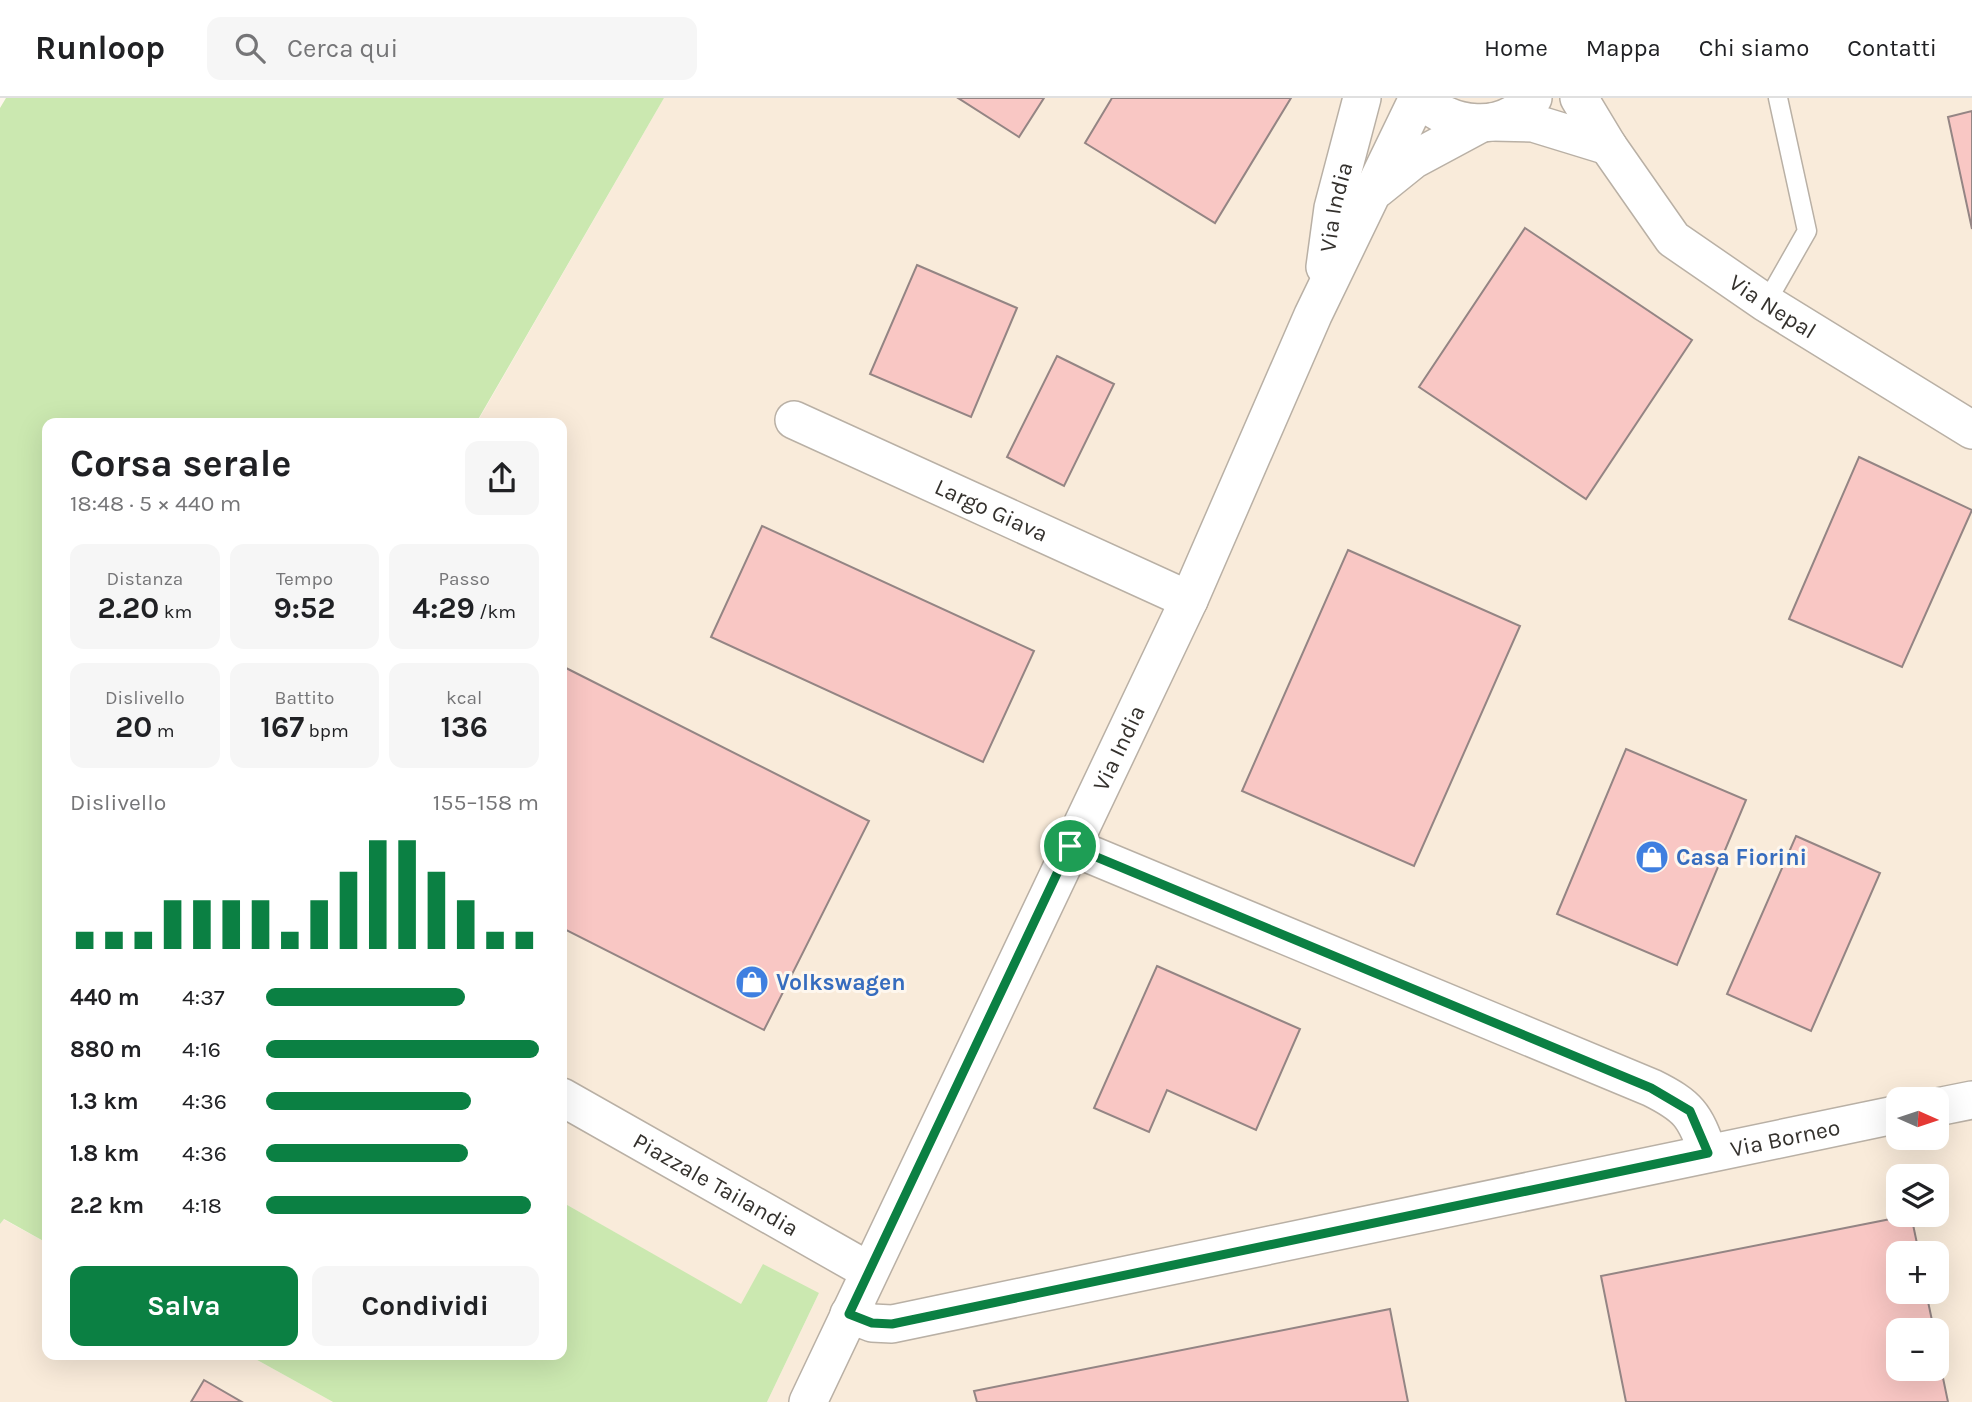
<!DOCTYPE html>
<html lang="it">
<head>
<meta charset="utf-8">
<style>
  :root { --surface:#fff; --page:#f6f6f6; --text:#202124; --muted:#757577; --line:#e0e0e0; --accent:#0b8043 }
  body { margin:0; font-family:Karla,sans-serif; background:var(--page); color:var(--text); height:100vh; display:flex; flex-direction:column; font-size:26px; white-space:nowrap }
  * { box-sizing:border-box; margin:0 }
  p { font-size:23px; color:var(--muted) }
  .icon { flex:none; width:38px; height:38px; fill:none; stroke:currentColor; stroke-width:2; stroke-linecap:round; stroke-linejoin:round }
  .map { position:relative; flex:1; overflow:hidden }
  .panel { position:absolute; left:42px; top:320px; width:525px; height:942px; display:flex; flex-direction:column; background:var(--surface); border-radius:14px; box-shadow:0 7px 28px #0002 }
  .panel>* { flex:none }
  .needle { width:46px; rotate:93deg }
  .tools { position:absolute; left:1886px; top:989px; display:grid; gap:14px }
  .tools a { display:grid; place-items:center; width:63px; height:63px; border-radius:14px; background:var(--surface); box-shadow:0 7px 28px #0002; font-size:35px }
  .pin { position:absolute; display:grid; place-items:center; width:60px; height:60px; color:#fff; margin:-30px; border:4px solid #fff; border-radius:50%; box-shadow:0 2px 7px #0007 }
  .round { display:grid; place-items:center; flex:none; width:74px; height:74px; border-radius:14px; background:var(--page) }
  .headline { display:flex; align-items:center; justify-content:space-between; height:119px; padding:0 28px }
  h1 { font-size:38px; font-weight:700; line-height:52px }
  .figures { display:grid; grid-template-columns:repeat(3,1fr); gap:10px; height:119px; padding:7px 28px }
  .figures div { display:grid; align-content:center; border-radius:14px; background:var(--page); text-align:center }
  .figures b { font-size:30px; font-weight:700 }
  .figures small { font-size:19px; font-weight:400 }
  .figures p { font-size:19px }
  .chart { height:196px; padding:14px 28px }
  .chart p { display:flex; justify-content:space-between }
  .chart svg { width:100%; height:126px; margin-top:7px; stroke:var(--accent); stroke-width:6 }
  .primary-button { display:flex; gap:14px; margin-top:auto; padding:14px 28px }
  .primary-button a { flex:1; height:80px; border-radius:14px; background:var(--accent); color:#fff; font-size:28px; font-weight:700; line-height:80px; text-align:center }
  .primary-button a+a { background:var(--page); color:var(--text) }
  ul { padding:0 28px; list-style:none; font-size:23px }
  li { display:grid; grid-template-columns:112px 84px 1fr; align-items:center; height:52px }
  li i { height:18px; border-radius:9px; background:var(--accent) }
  header { display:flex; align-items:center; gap:42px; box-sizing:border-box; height:98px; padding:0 35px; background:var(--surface); border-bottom:2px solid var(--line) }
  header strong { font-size:33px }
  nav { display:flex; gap:38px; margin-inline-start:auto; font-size:24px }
  .search { width:490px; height:63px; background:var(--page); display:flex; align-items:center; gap:18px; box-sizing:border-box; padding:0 24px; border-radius:14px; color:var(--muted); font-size:26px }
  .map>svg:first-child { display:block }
</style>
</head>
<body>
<header>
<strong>Runloop</strong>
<div class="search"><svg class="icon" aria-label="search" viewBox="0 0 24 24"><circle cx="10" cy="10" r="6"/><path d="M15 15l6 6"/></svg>Cerca qui</div>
<nav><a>Home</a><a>Mappa</a><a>Chi siamo</a><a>Contatti</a></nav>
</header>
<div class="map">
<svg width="1972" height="1304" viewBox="0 0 1972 1304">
  <rect width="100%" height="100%" fill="#fef7ee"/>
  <!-- built -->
  <g fill="#f9ebda" fill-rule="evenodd">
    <path d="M 664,0 L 1972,0 L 1972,1304 L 767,1304 L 819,1195 L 741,1207 L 562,1104 L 562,326 L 476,326 ZM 1899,1001 L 1937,1001 L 1937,1040 L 1899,1040 ZM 1899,1078 L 1937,1078 L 1937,1116 L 1899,1116 ZM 1899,1155 L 1937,1155 L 1937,1194 L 1899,1194 ZM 1899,1232 L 1937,1232 L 1937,1270 L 1899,1270 Z"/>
    <path d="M 3,1121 L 47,1145 L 47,1256 L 248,1257 L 333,1304 L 0,1304 L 0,1126 Z"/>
  </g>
  <!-- green -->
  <g fill="#cbe8b0">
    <path d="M 6,0 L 664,0 L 476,325 L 47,326 L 47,1145 L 4,1121 L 0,1126 L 0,10 Z"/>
    <path d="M 562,1104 L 741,1206 L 763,1166 L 819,1195 L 767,1304 L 333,1304 L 248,1257 L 562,1256 Z"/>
  </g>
  <!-- building -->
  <g fill="#f9c7c4" stroke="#948584" stroke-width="2">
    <path d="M 958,0 L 1044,0 L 1019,39 Z"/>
    <path d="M 1112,0 L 1291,0 L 1215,125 L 1085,45 Z"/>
    <path d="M 1972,13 L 1972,131 L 1948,19 Z"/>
    <path d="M 1525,130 L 1692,242 L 1586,401 L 1419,289 Z"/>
    <path d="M 917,167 L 1017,210 L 971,319 L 870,276 Z"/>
    <path d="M 1057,258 L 1114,286 L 1064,388 L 1007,359 Z"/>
    <path d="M 1859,359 L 1972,412 L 1902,569 L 1789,521 Z"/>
    <path d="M 762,428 L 1034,553 L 983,664 L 711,539 Z"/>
    <path d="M 1348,452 L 1520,528 L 1414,768 L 1242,693 Z"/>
    <path d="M 562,568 L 869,723 L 764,932 L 562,830 Z"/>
    <path d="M 1626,651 L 1746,702 L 1677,867 L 1557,816 Z"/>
    <path d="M 1796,738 L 1880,775 L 1811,933 L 1727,896 Z"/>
    <path d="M 1157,868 L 1300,931 L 1256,1032 L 1167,992 L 1149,1034 L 1094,1010 Z"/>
    <path d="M 1911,1117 L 1919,1155 L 1899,1155 L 1899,1194 L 1926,1194 L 1934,1232 L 1899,1232 L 1899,1270 L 1937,1270 L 1937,1251 L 1948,1304 L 1626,1304 L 1601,1178 Z"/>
    <path d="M 1390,1211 L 1408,1304 L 977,1304 L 974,1293 Z"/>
    <path d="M 204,1282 L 242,1304 L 191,1304 Z"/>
  </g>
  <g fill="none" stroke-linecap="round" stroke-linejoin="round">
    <defs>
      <path id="service" d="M 1766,205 L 1807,133 L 1778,0"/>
      <g id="minor">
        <path d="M 1419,0 C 1452,29 1501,37 1533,0"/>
        <path id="s1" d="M 1579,0 L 1608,48 L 1673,141 L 1766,205 L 1972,332"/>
        <path d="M 1493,24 L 1533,25 L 1608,48"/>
        <path d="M 1377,91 L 1413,62 L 1480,26"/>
        <path id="s2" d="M 1325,169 L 1333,110 L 1362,0"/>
        <path id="s3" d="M 794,322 L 1189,502"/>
        <path d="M 1070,748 L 1652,990 C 1688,1008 1695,1017 1708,1055"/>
        <path id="s4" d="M 562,999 L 869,1173"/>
        <path d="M 1937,1009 L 1972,1002"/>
        <path id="s5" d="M 849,1216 L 872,1225 L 892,1226 L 1899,1016"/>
        <path id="s6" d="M 808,1304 L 1189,502 L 1313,217 L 1418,0"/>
      </g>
    </defs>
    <!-- service casing -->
    <use href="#service" stroke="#b9b0a5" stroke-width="21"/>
    <!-- minor casing -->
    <use href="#minor" stroke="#b9b0a5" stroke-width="40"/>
    <!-- service -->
    <use href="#service" stroke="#fff" stroke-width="18"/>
    <!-- minor -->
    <use href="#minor" stroke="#fff" stroke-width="37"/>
  </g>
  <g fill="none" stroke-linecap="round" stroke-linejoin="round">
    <defs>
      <path id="route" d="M 1070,748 L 1651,990 L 1690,1013 L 1708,1055 L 892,1226 L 872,1225 L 849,1216 Z"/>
    </defs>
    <!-- route casing -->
    <use href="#route" stroke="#fff" stroke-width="14"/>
    <!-- route -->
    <use href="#route" stroke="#0b8043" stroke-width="9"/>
  </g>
  <!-- icons -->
  <defs>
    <symbol id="shop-disc" viewBox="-11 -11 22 22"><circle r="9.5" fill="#3f7fe0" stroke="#fef7ee"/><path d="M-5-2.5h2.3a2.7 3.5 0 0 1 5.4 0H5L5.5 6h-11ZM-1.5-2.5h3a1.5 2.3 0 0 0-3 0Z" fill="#fff"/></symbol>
  </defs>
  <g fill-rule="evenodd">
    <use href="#shop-disc" x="1633" y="740" width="38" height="38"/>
    <use href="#shop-disc" x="733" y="865" width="38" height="38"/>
  </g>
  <g text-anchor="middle" stroke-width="6" stroke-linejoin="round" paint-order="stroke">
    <!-- street labels -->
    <g font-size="23" fill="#34312d" stroke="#fef7ee">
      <text dy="8" stroke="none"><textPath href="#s2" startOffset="61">Via India</textPath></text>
      <text dy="8" stroke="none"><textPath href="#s1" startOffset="290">Via Nepal</textPath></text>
      <text dy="8" stroke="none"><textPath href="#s3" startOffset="217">Largo Giava</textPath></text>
      <text dy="8" stroke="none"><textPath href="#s6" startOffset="724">Via India</textPath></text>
      <text dy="8" stroke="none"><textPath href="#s5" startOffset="957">Via Borneo</textPath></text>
      <text dy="8" stroke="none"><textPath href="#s4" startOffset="177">Piazzale Tailandia</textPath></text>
    </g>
    <!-- shop labels -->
    <g font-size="23" font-weight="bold" fill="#366cbe" stroke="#fef7ee" text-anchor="start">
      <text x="1676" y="767">Casa Fiorini</text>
      <text x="776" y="892">Volkswagen</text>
    </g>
  </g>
</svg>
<div class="tools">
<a><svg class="needle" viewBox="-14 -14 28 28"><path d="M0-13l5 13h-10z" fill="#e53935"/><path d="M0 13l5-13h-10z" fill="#757577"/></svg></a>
<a><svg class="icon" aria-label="layers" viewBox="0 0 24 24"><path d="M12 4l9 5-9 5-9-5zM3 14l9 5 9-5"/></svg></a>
<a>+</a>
<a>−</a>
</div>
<div class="pin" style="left:1070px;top:748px;background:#1e9e55"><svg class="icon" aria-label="arrive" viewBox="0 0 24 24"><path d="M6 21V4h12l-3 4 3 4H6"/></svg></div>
<section class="panel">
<div class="headline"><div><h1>Corsa serale</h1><p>18:48 · 5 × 440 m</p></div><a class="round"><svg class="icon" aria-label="share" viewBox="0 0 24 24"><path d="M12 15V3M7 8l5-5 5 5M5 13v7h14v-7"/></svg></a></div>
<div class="figures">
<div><p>Distanza</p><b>2.20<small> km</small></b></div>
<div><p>Tempo</p><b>9:52</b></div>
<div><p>Passo</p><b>4:29<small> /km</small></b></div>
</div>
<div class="figures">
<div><p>Dislivello</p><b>20<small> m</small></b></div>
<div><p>Battito</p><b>167<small> bpm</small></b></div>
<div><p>kcal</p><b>136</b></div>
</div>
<div class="chart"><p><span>Dislivello</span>155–158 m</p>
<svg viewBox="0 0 160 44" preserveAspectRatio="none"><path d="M5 44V38M15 44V38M25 44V38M35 44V27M45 44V27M55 44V27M65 44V27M75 44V38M85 44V27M95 44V17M105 44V6M115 44V6M125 44V17M135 44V27M145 44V38M155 44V38"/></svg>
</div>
<ul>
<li><b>440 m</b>4:37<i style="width:73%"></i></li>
<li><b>880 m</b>4:16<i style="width:100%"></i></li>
<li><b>1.3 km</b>4:36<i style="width:75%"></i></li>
<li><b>1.8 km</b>4:36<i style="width:74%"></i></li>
<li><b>2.2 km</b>4:18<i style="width:97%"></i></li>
</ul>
<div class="primary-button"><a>Salva</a><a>Condividi</a></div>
</section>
</div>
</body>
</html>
